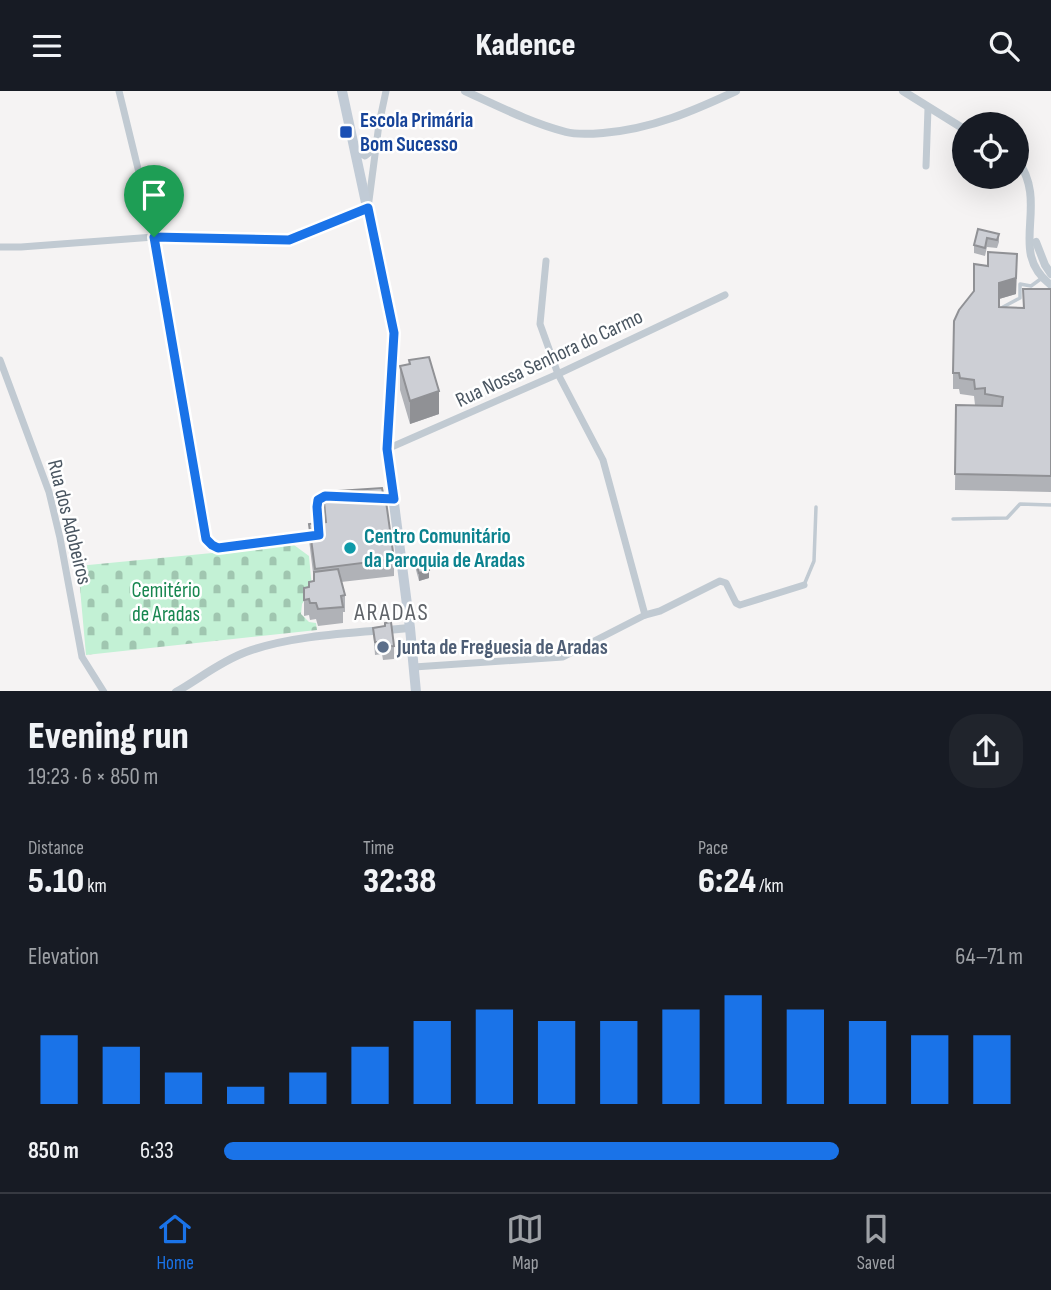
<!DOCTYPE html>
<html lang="en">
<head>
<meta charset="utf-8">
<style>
  :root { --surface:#171b24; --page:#20242c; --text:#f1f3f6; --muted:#9ea1a6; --line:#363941; --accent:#1a73e8 }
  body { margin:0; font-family:"Sofia Sans Condensed",sans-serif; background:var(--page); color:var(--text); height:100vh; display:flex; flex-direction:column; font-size:26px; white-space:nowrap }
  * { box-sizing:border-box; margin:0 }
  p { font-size:23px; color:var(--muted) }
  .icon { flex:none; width:38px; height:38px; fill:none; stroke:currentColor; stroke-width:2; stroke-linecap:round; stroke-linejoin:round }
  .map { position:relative; height:600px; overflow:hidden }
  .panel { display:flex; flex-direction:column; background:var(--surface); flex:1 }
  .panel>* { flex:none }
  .tools { position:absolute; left:952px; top:21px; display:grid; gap:14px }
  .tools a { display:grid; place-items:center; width:77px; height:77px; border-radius:50%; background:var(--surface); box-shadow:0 7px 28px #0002; font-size:35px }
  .pin { position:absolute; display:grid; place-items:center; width:60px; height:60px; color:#fff; margin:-72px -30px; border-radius:50% 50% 50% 0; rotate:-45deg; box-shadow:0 0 7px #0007 }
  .pin .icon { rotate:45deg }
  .round { display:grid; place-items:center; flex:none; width:74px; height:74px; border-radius:28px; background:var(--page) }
  .headline { display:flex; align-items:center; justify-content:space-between; height:119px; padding:0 28px }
  h1 { font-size:38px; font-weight:800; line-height:52px }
  .metrics { display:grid; grid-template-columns:repeat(3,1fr); gap:10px; height:119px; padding:7px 28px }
  .metrics div { display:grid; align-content:center }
  .metrics b { font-size:35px; font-weight:800 }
  .metrics small { font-size:19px; font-weight:400 }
  .metrics p { font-size:19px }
  .chart { height:196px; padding:14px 28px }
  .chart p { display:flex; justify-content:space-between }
  .chart svg { width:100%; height:126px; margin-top:7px; stroke:var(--accent); stroke-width:6 }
  ul { padding:0 28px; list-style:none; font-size:23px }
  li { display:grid; grid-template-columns:112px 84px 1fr; align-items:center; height:52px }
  li i { height:18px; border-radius:9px; background:var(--accent) }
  header { display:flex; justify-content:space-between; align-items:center; height:91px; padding:0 28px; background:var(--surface); font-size:32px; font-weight:800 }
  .tab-bar { display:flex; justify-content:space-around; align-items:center; height:98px; border-top:2px solid var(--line); background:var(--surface); font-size:19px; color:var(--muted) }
  .tab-bar a { display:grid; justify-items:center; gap:4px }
  .tab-bar .on { color:var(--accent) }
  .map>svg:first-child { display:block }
</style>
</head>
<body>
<header><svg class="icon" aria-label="menu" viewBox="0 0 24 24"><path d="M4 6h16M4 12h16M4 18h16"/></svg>Kadence<svg class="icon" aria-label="search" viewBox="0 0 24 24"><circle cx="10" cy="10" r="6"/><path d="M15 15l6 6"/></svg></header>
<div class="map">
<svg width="1051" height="601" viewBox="0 0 1051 601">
  <defs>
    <pattern id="cemetery-stones" width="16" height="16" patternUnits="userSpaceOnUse" patternTransform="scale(1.75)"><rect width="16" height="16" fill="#c3f1d5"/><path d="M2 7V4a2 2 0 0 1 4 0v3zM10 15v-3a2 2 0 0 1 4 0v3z" fill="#a0c6b0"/></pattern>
  </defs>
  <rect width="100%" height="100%" fill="#f5f3f3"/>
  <!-- cemetery -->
  <path fill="url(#cemetery-stones)" d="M 294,454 L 309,465 L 312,497 L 302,513 L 301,523 L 309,531 L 316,532 L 317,539 L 86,564 L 78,475 Z"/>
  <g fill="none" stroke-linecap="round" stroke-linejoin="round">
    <!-- service -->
    <g stroke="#c1cad2" stroke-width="3.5">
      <path d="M 1003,216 L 1020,207 L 1020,193 L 1031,195 L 1042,187"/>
      <path d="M 953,428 L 1007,427 L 1020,413 L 1051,414"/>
      <path d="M 804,494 L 814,470 L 816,416"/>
    </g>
    <!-- minor -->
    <g stroke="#c1cad2" stroke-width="7">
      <path d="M 119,0 L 153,139 L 161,197 L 206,448 L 212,454 L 218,457 L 319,444 L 317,416 L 319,409 L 325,405 L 347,406"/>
      <path d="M 355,59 L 365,65 L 374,58"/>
      <path d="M 926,75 L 928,17"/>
      <path d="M 0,156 L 21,156 L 154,146 L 289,149 L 368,117 L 379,33 L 386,0"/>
      <path d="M 546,170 L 540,233 L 558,283 L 603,369 L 645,524"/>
      <path d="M 0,269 L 49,401 L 60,447 L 82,566 L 104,601"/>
      <path d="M 387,358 L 558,283 L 725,204"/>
      <path d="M 414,576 L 563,566 L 645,524 L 660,520 L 720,490 L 726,492 L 736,512 L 740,514 L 804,494"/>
    </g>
    <!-- tertiary -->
    <g stroke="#c1cad2" stroke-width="8">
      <path d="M 465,0 C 498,15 531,32 566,41 C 577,44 591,43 603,42 C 652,38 693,20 736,0"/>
      <path d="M 903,0 L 964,38"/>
      <path d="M 1017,68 C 1051,115 1006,160 1051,194"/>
      <path d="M 1036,151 L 1045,174 L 1051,183"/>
      <path d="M 176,601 C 199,588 221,570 246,561 C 295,543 358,542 410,537"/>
    </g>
    <!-- secondary -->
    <path stroke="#c1cbd6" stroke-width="10" d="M 342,0 L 394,242 L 387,358 L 410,537 L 416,601"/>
  </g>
  <!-- wall -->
  <g fill="#b0b2b7">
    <path d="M 978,138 L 999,143 L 999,151 L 997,157 L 987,156 L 985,165 L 974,162 L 974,154 Z"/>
    <path d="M 1017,179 L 1016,203 L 999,208 L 999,216 L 1023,217 L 1023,198 L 1051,198 L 1051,401 L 955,399 L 956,314 L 985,314 L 975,314 L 974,305 L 960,303 L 959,298 L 953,298 L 953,282 L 974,200 Z"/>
    <path d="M 409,269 L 439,323 L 410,333 L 400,299 L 400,275 L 409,274 Z"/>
    <path d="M 324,411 L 394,468 L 394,485 L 341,491 L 345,504 L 345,521 L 343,521 L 343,532 L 318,535 L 316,528 L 310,529 L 309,524 L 304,525 L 304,497 L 309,496 L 314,490 L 309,449 L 309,433 L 325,431 Z"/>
    <path d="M 416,471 L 429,487 L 419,490 L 416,479 Z"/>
    <path d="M 373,537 L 394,555 L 394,568 L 383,569 L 382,563 L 375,564 Z"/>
  </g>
  <!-- shaded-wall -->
  <g fill="#909195">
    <path d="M 1017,163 L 1016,203 L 999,208 L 999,192 Z"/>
    <path d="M 439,300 L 439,323 L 410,333 L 410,310 Z"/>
    <path d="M 429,479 L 429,487 L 419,490 L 419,482 Z"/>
  </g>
  <!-- building -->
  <g fill="#cdcfd5" stroke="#909195" stroke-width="2">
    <path d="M 978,138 L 999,143 L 997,149 L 987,147 L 985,157 L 974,154 Z"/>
    <path d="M 988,161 L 1017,163 L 1016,187 L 999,192 L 999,216 L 1024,217 L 1023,198 L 1051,198 L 1051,385 L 955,383 L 956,314 L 1002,315 L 1003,306 L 985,303 L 985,297 L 975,298 L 974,289 L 960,287 L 959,282 L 953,282 L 954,230 L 959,219 L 974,200 L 974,173 L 988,175 Z"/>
    <path d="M 429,266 L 439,300 L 410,310 L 400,275 L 410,273 L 409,269 Z"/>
    <path d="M 382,397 L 383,402 L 385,403 L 394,468 L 315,478 L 309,433 L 326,431 L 324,411 L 338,409 L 338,400 Z"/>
    <path d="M 427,468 L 429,479 L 419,482 L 416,471 Z"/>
    <path d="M 338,478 L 345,504 L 341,505 L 343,516 L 318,518 L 316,512 L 310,512 L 309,508 L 304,509 L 304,497 L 309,496 L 309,491 L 314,490 L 314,481 Z"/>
    <path d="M 391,531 L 394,555 L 383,556 L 382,551 L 375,551 L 373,537 L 385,535 L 385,532 Z"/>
  </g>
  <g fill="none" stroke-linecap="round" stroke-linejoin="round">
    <defs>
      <path id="route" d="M 368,117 L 394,242 L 387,358 L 394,408 L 325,405 L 318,409 L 317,416 L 319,444 L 218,457 L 212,454 L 206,448 L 154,146 L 289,149 Z"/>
    </defs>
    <!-- route casing -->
    <use href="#route" stroke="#fff" stroke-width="14"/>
    <!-- route -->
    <use href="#route" stroke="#1a73e8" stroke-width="9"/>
  </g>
  <!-- markers -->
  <rect fill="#1a4fb4" stroke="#fff" stroke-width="2.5" x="339" y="34" width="14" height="14" rx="3.5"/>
  <circle fill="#0f9aa8" stroke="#fff" stroke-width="2.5" cx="350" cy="457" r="7"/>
  <circle fill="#5c6f8a" stroke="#fff" stroke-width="2.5" cx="383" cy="556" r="7"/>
  <g text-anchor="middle" stroke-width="5" stroke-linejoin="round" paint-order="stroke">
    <!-- transit labels -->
    <g font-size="21" font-weight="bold" fill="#164399" stroke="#fff" text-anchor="start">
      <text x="360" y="36">Escola Primária<tspan x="360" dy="24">Bom Sucesso</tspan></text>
    </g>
    <!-- street labels -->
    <g font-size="21" fill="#4a5661" stroke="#fff">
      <text transform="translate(549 267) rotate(-25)" y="7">Rua Nossa Senhora do Carmo</text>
      <text transform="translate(70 431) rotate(76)" y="7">Rua dos Adobeiros</text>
    </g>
    <!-- culture labels -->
    <g font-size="21" font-weight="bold" fill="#0d838f" stroke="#fff" text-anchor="start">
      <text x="364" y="452">Centro Comunitário<tspan x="364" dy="24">da Paroquia de Aradas</tspan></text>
    </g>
    <!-- park labels -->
    <g font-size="21" fill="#17864f" stroke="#fff">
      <text x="166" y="506">Cemitério<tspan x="166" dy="24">de Aradas</tspan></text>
    </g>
    <!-- service labels -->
    <g font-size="21" font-weight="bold" fill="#4e5e75" stroke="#fff" text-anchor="start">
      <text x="397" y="563">Junta de Freguesia de Aradas</text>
    </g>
    <!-- quarter labels -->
    <g font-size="24" letter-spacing="2" fill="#5f6368" stroke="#fff">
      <text x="392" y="529">ARADAS</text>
    </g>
  </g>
</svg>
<div class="tools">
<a><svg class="icon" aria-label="locate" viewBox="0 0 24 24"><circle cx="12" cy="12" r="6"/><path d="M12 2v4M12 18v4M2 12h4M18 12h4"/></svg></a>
</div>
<div class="pin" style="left:154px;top:146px;background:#1e9e55"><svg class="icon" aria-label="arrive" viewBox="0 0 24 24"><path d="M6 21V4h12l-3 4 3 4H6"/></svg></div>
</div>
<section class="panel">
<div class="headline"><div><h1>Evening run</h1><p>19:23 · 6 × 850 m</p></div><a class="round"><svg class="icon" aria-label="share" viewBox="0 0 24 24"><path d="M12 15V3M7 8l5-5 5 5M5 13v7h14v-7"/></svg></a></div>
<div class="metrics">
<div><p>Distance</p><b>5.10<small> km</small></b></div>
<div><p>Time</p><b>32:38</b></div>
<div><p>Pace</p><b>6:24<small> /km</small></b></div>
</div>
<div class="chart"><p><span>Elevation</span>64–71 m</p>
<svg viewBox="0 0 160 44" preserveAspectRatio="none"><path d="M5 44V20M15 44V24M25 44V33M35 44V38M45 44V33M55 44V24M65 44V15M75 44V11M85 44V15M95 44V15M105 44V11M115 44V6M125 44V11M135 44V15M145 44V20M155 44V20"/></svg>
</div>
<ul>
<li><b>850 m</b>6:33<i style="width:77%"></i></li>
</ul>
</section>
<nav class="tab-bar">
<a class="on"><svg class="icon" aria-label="home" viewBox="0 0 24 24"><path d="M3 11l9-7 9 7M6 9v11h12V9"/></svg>Home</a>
<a><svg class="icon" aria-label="map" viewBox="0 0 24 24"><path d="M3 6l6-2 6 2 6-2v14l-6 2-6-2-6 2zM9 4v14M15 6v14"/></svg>Map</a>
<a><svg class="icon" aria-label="saved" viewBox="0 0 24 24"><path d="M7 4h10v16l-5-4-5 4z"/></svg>Saved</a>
</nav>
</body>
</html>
